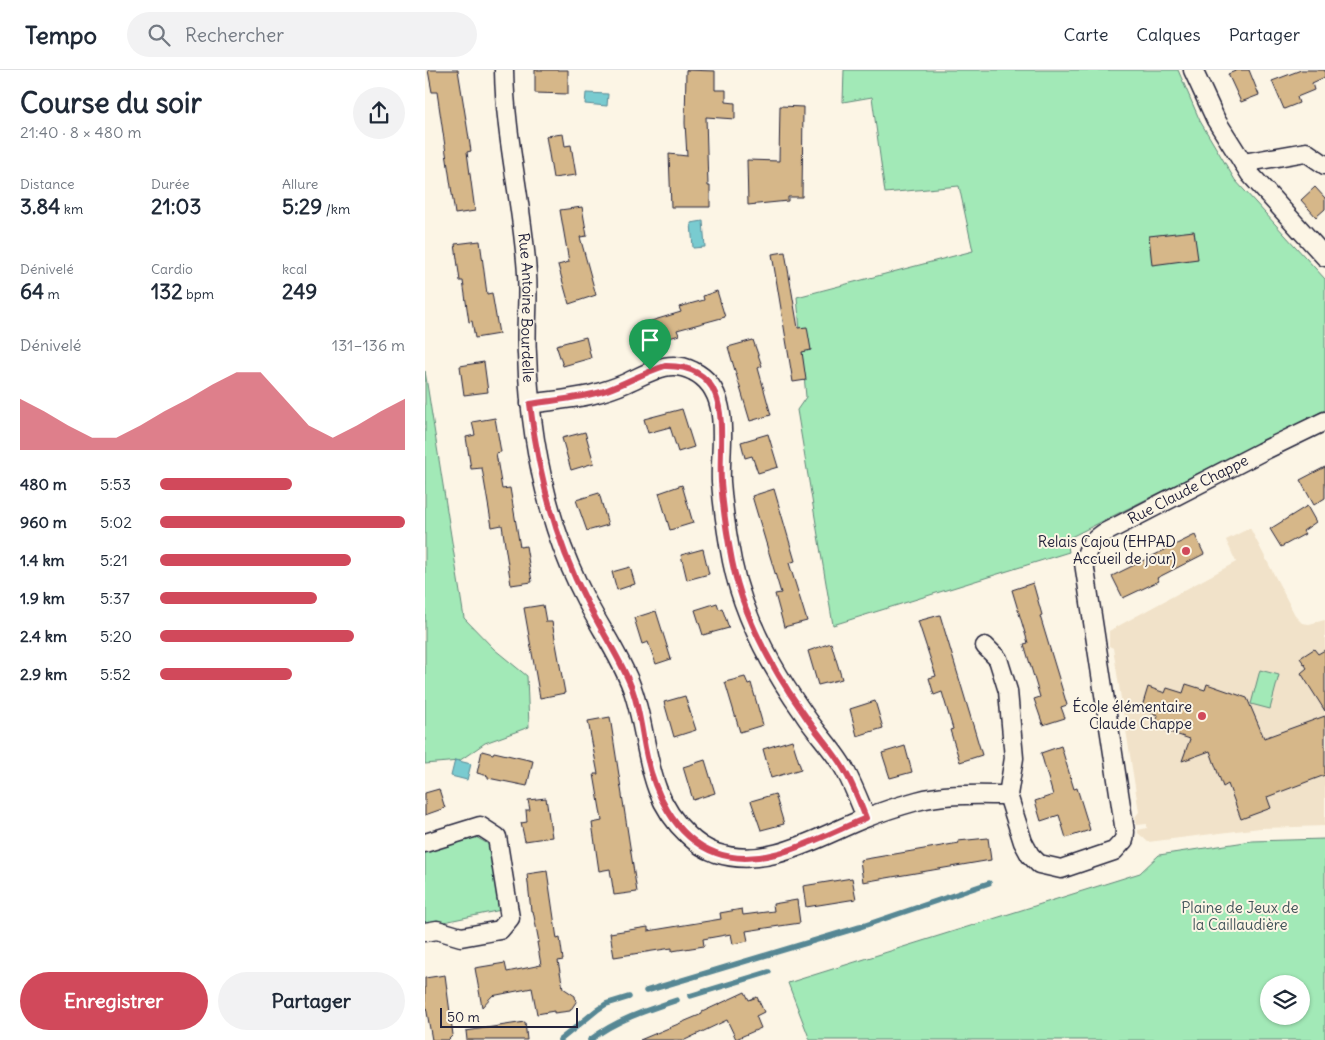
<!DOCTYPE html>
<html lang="fr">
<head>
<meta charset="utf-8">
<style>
  :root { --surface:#fff; --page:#f2f2f3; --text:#1f2937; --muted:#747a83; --line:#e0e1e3; --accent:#d1495b }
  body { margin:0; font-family:Delius,sans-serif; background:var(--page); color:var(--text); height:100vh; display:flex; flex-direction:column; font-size:19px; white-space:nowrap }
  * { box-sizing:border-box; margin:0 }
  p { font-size:16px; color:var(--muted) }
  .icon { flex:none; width:28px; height:28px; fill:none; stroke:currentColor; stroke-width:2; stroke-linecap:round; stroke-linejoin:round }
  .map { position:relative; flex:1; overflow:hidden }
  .drawer { display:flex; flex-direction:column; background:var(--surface); width:425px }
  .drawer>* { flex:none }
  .fabs { position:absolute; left:835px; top:905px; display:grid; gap:10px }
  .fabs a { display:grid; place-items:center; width:50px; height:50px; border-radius:50%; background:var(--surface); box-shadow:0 1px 4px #0004; font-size:25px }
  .scale { position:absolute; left:15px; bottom:12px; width:138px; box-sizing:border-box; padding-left:5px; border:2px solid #22223b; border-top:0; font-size:14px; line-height:18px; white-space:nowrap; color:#22223b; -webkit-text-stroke:4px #fcf5e5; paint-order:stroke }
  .pin { position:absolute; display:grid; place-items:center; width:42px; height:42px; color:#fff; margin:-51px -21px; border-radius:50% 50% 50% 0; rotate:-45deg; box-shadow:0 0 5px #0007 }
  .pin .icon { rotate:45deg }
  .round { display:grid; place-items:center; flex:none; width:52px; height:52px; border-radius:26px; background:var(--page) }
  .headline { display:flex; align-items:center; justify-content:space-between; height:85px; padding:0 20px }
  h1 { font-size:28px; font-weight:700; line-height:38px }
  .metrics { display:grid; grid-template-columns:repeat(3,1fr); gap:8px; height:85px; padding:5px 20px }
  .metrics div { display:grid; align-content:center }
  .metrics b { font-size:21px; font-weight:700 }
  .metrics small { font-size:14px; font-weight:400 }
  .metrics p { font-size:14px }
  .chart { height:140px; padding:10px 20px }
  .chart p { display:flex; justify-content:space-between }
  .chart svg { width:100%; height:90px; margin-top:5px; fill:var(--accent); opacity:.7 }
  .button { display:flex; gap:10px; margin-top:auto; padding:10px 20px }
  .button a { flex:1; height:58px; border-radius:30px; background:var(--accent); color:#fff; font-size:20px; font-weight:700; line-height:58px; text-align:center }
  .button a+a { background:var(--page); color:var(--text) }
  ul { padding:0 20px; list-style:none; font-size:16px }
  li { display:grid; grid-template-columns:80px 60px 1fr; align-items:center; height:38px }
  li i { height:12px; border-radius:6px; background:var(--accent) }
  header { display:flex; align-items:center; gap:30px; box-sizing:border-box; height:70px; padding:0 25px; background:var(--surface); border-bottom:1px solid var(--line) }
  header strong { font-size:24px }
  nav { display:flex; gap:28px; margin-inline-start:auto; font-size:18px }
  .search { width:350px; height:45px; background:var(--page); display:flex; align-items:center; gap:12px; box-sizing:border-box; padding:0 18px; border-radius:28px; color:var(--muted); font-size:19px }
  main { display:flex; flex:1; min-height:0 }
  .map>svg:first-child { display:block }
</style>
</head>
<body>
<header>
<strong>Tempo</strong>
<div class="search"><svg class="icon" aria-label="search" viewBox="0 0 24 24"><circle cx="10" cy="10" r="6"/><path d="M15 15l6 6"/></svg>Rechercher</div>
<nav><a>Carte</a><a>Calques</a><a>Partager</a></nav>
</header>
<main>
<section class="drawer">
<div class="headline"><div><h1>Course du soir</h1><p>21:40 · 8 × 480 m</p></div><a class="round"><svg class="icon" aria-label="share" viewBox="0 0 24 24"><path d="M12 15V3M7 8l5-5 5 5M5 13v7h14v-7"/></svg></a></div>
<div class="metrics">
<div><p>Distance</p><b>3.84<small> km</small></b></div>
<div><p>Durée</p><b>21:03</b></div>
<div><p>Allure</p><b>5:29<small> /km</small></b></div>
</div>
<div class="metrics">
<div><p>Dénivelé</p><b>64<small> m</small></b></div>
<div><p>Cardio</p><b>132<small> bpm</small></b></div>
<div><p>kcal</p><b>249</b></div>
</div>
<div class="chart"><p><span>Dénivelé</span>131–136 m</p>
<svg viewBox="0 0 160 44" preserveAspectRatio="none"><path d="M0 44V19L10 25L20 32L30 38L40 38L50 32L60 25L70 19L80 12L90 6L100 6L110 19L120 32L130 38L140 32L150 25L160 19V44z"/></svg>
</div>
<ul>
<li><b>480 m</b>5:53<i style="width:54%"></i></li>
<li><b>960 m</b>5:02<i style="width:100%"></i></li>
<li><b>1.4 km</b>5:21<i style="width:78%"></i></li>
<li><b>1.9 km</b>5:37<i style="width:64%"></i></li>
<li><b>2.4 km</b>5:20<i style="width:79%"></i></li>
<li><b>2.9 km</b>5:52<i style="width:54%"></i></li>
</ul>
<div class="button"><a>Enregistrer</a><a>Partager</a></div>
</section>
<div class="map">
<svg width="900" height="970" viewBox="0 0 900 970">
  <rect width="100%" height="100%" fill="#fcf5e5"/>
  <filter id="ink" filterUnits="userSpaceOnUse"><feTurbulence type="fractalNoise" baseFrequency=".02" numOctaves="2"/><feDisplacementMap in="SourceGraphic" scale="10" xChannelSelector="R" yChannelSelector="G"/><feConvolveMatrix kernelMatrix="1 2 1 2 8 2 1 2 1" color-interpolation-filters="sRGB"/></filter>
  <g filter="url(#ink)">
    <!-- built -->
    <path fill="#f1e2c9" d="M 825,458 L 871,547 L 877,553 L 884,554 L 900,550 L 900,756 L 835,758 L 723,772 L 713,763 L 713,760 L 722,758 L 722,754 L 712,755 L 710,747 L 714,742 L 688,578 L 684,576 L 684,561 L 811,492 L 801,470 Z"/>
    <!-- green -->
    <g fill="#a2e9b7" stroke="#628679" fill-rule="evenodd">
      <path d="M 419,0 L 753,0 L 775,51 L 810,110 L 900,209 L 900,340 L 642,469 L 644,482 L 408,555 L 372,340 L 381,327 L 372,227 L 548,181 L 534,116 L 460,123 L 447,27 L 418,32 Z"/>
      <path d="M 0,301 L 39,548 L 69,579 L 102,606 L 104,657 L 60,673 L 34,691 L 0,694 Z"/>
      <path d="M 835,600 L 854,605 L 845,639 L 826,634 Z"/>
      <path d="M 49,766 L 65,775 L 76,840 L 0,856 L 0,780 Z"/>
      <path d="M 900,769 L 900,970 L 385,970 L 363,913 L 715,803 L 734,785 L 827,771 ZM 844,914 L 876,914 L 876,946 L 844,946 Z"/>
    </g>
    <!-- water -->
    <g fill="#79cbd0" stroke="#568794">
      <path d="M 161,23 L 183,24 L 182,36 L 160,34 Z"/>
      <path d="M 278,151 L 280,177 L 268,178 L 266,153 Z"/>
      <path d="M 30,690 L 46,694 L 42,710 L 26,706 Z"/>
    </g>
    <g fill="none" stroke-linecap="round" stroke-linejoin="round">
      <!-- stream -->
      <g stroke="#568794" stroke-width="5.5">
        <path d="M 221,921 L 435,857 L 564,813"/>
        <path d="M 265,926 L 344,902"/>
        <path d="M 135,970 L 172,940 L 181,934 L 204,927"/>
        <path d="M 165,970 C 191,950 222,940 252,930"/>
      </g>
    </g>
    <!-- building -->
    <g fill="#d6b789" stroke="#22223b">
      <path d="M 3,0 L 33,0 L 46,81 L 42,82 L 50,141 L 30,144 L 12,22 L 7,22 Z"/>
      <path d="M 110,0 L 143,0 L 143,24 L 110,23 Z"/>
      <path d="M 261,0 L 290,1 L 290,20 L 301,20 L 301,32 L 310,33 L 310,49 L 281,47 L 283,116 L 285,116 L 285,137 L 246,137 L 244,84 L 262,86 L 260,53 Z"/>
      <path d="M 813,0 L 824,0 L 834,25 L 816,32 L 803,4 Z"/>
      <path d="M 876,0 L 900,0 L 900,7 L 887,13 L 889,20 L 872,27 L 874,33 L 859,39 L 847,11 Z"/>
      <path d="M 355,36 L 378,37 L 377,127 L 363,127 L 363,131 L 323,135 L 322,90 L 354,91 Z"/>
      <path d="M 138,64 L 140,76 L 146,75 L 151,105 L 128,108 L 121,66 Z"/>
      <path d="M 890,117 L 900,128 L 900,139 L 891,147 L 876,130 Z"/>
      <path d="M 157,137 L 162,166 L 155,167 L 171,225 L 144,234 L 133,195 L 144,192 L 135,140 Z"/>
      <path d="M 769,161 L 773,189 L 727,195 L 724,166 Z"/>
      <path d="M 55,171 L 62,224 L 67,223 L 74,264 L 50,268 L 47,251 L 44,252 L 38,211 L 35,211 L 30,174 Z"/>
      <path d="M 360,182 L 373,258 L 382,257 L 386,280 L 377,282 L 381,310 L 368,312 L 347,184 Z"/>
      <path d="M 292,221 L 300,247 L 252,260 L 254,265 L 222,275 L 216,254 L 256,242 L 254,237 L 279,230 L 278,226 Z"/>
      <path d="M 161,267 L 166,288 L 138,296 L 131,275 Z"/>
      <path d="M 328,270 L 337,296 L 333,298 L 346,345 L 325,351 L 303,277 Z"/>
      <path d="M 59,292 L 63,322 L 39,325 L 35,296 Z"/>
      <path d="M 257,339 L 269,377 L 253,382 L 245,357 L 223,363 L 219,349 Z"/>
      <path d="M 70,348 L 76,382 L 71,383 L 77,419 L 85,418 L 95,477 L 101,476 L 107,512 L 86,515 L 77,455 L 67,457 L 57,398 L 46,399 L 41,367 L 50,365 L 47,352 Z"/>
      <path d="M 160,362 L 169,393 L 146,400 L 137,368 Z"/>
      <path d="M 343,364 L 353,397 L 333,403 L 327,386 L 320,388 L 316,372 Z"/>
      <path d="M 900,397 L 900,428 L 889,435 L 875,410 Z"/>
      <path d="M 257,415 L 268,453 L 245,460 L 234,423 Z"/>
      <path d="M 349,419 L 370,491 L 364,493 L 382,551 L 359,557 L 350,524 L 356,523 L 327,426 Z"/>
      <path d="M 174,423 L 183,455 L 162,461 L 151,430 Z"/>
      <path d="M 882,436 L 891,452 L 878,461 L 880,464 L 856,477 L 845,459 Z"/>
      <path d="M 770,465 L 779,484 L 732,508 L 734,511 L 698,528 L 687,506 Z"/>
      <path d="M 278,479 L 284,504 L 262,510 L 256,485 Z"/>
      <path d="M 205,497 L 210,514 L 192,520 L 187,502 Z"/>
      <path d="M 608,513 L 617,545 L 615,546 L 642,635 L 636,637 L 640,648 L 618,655 L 609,629 L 615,627 L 599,574 L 603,573 L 587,520 Z"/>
      <path d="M 292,533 L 294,539 L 297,538 L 304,558 L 278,565 L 270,540 Z"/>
      <path d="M 118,535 L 121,552 L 127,552 L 140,623 L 115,628 L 99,538 Z"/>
      <path d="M 231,541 L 246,589 L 231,594 L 223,572 L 217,574 L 209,548 Z"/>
      <path d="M 515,545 L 557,685 L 535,692 L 525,660 L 528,659 L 517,622 L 509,625 L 504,608 L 511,606 L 493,551 Z"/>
      <path d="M 406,573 L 417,609 L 393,615 L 383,581 Z"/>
      <path d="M 889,579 L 893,584 L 900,580 L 900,641 L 876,603 L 882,598 L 875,588 Z"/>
      <path d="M 320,607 L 323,614 L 326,613 L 338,655 L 315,662 L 300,612 Z"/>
      <path d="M 761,614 L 780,620 L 782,614 L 822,628 L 839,668 L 900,646 L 900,705 L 842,727 L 846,738 L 816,749 L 803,714 L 798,717 L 785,681 L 757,691 L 765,669 L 730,657 L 733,645 L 716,640 L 723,617 L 740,623 L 742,618 L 758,623 Z"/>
      <path d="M 260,626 L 271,660 L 249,667 L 239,632 Z"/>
      <path d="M 450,631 L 458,658 L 432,666 L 425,639 Z"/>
      <path d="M 185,647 L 212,822 L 189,825 L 185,799 L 174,801 L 167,753 L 177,751 L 169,704 L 173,704 L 163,651 Z"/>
      <path d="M 367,670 L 376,699 L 346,708 L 338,679 Z"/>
      <path d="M 480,676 L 487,702 L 465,708 L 457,683 Z"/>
      <path d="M 636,676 L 649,719 L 652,718 L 665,760 L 641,768 L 634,745 L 616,751 L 610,731 L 628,725 L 616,683 Z"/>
      <path d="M 57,681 L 68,684 L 69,682 L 108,691 L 102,716 L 63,708 L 63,706 L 52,703 Z"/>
      <path d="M 280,690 L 290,723 L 268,730 L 258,697 Z"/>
      <path d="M 14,719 L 20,738 L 0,745 L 0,723 Z"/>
      <path d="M 350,724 L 359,754 L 336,760 L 326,731 Z"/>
      <path d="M 121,728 L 127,767 L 100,771 L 96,753 L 102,752 L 101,740 L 105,740 L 103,730 Z"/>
      <path d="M 563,768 L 566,790 L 438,812 L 435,790 L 534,773 L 533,771 Z"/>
      <path d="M 122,801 L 132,869 L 135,868 L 138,890 L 133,891 L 138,918 L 150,926 L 151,932 L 145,941 L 129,943 L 129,941 L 112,944 L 107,918 L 67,926 L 57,937 L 50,898 L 80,893 L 82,902 L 116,895 L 112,872 L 114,872 L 108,841 L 106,841 L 102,804 Z"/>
      <path d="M 427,808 L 431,829 L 381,837 L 378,816 Z"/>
      <path d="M 372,830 L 375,853 L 321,861 L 323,871 L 308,874 L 306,864 L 278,869 L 279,876 L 247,881 L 247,878 L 189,887 L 185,863 L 223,857 L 223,861 L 296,849 L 295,843 L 317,839 L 318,845 L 349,841 L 348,834 Z"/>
      <path d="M 20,905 L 28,965 L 23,970 L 7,970 L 0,931 L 0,908 Z"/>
      <path d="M 320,922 L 324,930 L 332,927 L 339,942 L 331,946 L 336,958 L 311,969 L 302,950 L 260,970 L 215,970 L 277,944 L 277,942 Z"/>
      <path d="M 100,952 L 102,970 L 42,970 L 41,961 Z"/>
    </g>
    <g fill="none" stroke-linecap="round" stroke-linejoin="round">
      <defs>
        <g id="minor">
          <path id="s1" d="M 79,0 C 80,69 98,136 102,204 C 104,231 100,258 102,284 C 104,343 113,403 131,459 C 139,484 150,509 162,532 C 177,561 196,588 207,618 C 226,671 218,723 263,765 C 271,773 280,779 291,783 C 342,800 393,767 438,749 C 455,742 474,736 492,731 C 522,723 552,725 583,725"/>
          <path d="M 768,0 L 791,50 L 825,104 L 900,187"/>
          <path d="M 818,93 L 881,82 L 900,95"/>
          <path d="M 105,334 C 125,331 146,329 165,325 C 177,322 190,318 201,313 C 224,303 243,288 268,301 C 309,321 294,376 296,412 C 298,438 302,465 307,491 C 318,546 347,599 379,644 C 392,664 410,681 421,702 C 429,717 435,733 441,747"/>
          <path id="s2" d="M 560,576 L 573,589 L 583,621 L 589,688 L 583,725 L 598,772 L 605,785 L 614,794 L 636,799 L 689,781 L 699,770 L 700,762 L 659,493 C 663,476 666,472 679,463 L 836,382 L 900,351"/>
          <path d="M 0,773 L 55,756 L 72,767 L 85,848 L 75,860 L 36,867 L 12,860 L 0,862"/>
        </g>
      </defs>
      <!-- minor casing -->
      <use href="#minor" stroke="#22223b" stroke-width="21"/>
      <!-- minor -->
      <use href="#minor" stroke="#fcf5e5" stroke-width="18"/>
    </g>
  </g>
  <g fill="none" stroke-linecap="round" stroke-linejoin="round" filter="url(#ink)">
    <defs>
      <path id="route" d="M 240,296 C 312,295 293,366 296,412 C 298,439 302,465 307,491 C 318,546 347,599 379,644 C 392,664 410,682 421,703 C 429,717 435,733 441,748 C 397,766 339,801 291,783 C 248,767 228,720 220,678 C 216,657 214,636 206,616 C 194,586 176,561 162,532 C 130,471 113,402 105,334 C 131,330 158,328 182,320 C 202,313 220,302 240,296 Z"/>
    </defs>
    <!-- route casing -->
    <use href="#route" stroke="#fff" stroke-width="10"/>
    <!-- route -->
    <use href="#route" stroke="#d1495b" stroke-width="6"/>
  </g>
  <!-- markers -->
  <g fill="#d1495b" stroke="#fcf5e5" stroke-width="2">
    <circle cx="761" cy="481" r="5"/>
    <circle cx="777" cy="646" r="5"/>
  </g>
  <g text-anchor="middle" stroke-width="4" stroke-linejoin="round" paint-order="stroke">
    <!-- street labels -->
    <g font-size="15" fill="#22223b" stroke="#fcf5e5">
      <text dy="5" stroke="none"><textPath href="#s1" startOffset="239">Rue Antoine Bourdelle</textPath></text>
      <text dy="5" stroke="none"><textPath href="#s2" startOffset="739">Rue Claude Chappe</textPath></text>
    </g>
    <!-- poi labels -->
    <g font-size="15" fill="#22223b" stroke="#fcf5e5" text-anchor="end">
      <text x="751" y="477">Relais Cajou (EHPAD<tspan x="751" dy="17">Accueil de jour)</tspan></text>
      <text x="767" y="642">École élémentaire<tspan x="767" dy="17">Claude Chappe</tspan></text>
    </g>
    <!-- park labels -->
    <g font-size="15" fill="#42545a" stroke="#fcf5e5">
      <text x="815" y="843">Plaine de Jeux de<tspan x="815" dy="17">la Caillaudière</tspan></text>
    </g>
  </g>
</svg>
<div class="fabs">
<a><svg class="icon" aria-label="layers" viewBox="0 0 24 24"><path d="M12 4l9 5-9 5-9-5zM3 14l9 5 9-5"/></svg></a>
</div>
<div class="scale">50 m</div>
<div class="pin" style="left:225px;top:300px;background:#1e9e55"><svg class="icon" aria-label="arrive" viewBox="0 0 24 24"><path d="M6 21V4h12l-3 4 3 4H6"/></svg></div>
</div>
</main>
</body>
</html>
